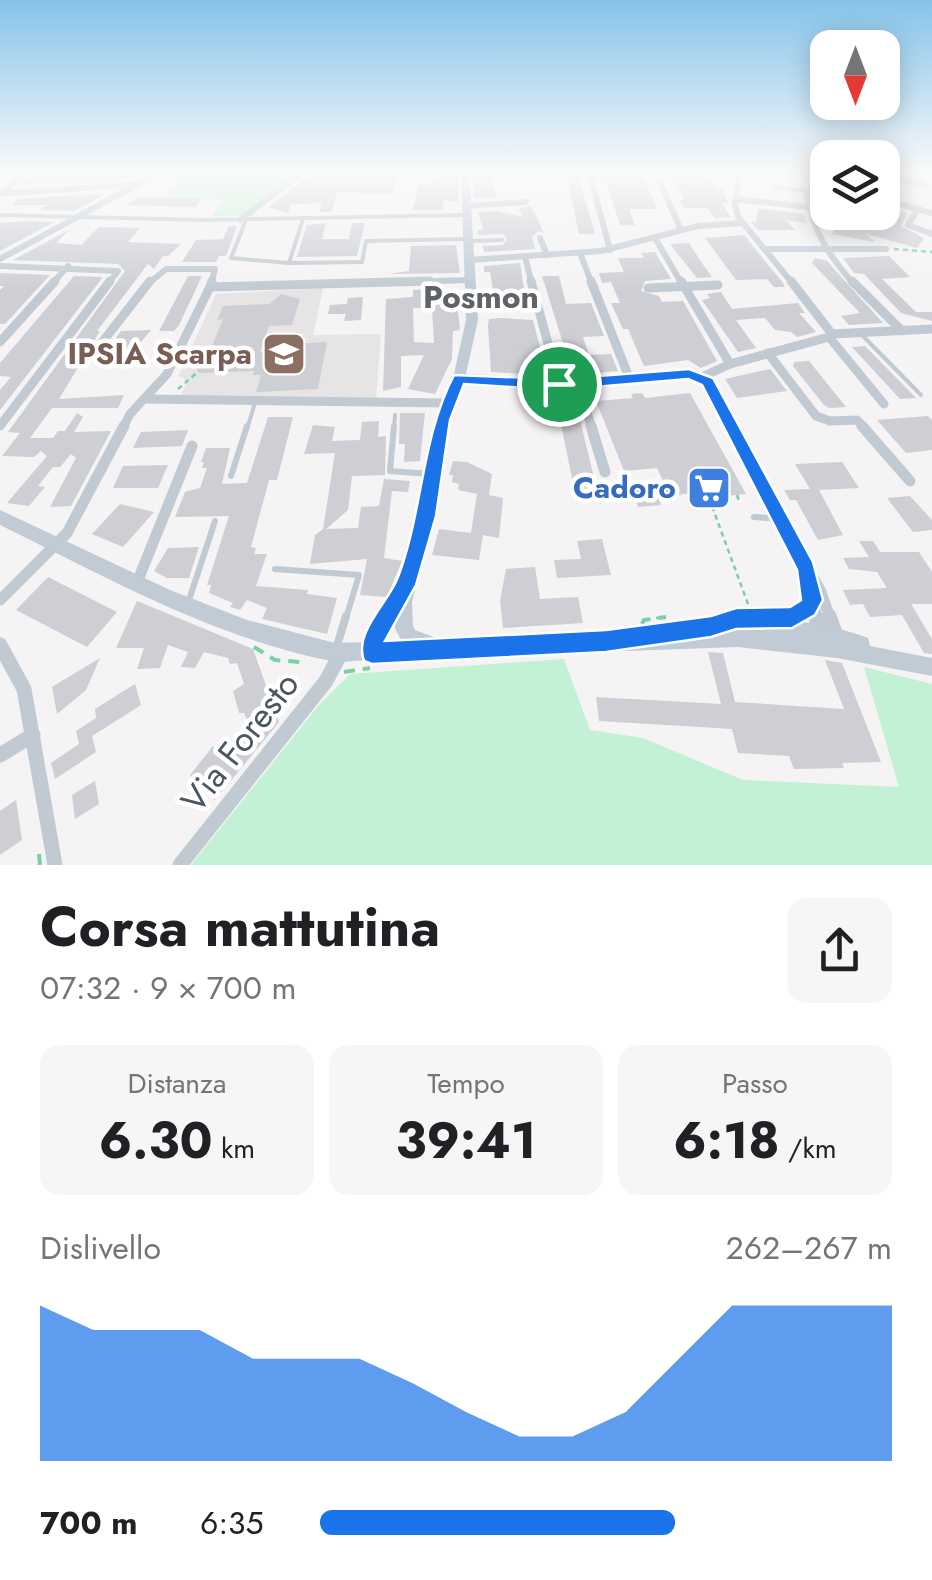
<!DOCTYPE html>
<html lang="it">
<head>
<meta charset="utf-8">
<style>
  :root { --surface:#fff; --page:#f6f6f6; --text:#202124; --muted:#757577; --accent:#1a73e8 }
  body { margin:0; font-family:Jost,sans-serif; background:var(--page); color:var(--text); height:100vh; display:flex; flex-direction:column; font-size:38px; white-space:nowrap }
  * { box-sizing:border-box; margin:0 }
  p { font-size:32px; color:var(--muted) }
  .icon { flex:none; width:55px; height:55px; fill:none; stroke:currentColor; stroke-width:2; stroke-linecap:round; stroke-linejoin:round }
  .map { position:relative; height:865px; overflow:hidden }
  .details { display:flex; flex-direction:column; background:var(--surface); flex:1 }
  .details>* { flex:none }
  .needle { width:65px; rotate:180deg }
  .tools { position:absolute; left:810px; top:30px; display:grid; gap:20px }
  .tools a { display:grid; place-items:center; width:90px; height:90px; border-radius:20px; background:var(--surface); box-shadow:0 5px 25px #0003; font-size:50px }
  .pin { position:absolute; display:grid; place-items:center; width:85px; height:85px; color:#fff; margin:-42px; border:5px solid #fff; border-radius:50%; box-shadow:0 2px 10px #0007 }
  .round { display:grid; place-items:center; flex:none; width:105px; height:105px; border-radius:20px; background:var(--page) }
  .overview { display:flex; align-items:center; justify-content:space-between; height:170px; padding:0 40px }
  h1 { font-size:55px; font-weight:700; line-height:75px }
  .metrics { display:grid; grid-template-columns:repeat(3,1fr); gap:15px; height:170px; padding:10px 40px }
  .metrics div { display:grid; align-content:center; border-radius:20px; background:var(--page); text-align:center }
  .metrics b { font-size:50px; font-weight:700 }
  .metrics small { font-size:28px; font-weight:400 }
  .metrics p { font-size:28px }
  .chart { height:280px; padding:20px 40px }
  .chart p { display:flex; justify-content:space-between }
  .chart svg { width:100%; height:180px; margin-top:10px; fill:var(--accent); opacity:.7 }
  ul { padding:0 40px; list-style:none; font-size:32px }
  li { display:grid; grid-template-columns:160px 120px 1fr; align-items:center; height:75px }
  li i { height:25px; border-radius:12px; background:var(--accent) }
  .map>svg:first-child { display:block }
</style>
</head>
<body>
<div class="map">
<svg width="932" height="865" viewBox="0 0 932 865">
  <rect width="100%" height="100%" fill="#f5f3f3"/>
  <!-- education -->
  <path fill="#e6e4e5" d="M 323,288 L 313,335 L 381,334 L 376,400 L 180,396 L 186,384 L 183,377 L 178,377 L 216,294 Z"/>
  <!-- green -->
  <g fill="#c3f1d5">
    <path d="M 181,171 L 300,171 L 252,216 L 213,216 L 222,200 L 163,196 L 179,182 L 176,177 Z"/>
    <path d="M 564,659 L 590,730 L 643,738 L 743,780 L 899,787 L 864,667 L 932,684 L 932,865 L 191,865 L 319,705 L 350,674 Z"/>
  </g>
  <!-- building -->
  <g fill="#cdcfd5" fill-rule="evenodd">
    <path d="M 36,171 L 107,173 L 147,171 L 134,178 L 21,185 Z"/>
    <path d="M 316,171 L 390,172 L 388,176 L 400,176 L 392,194 L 337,192 L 332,212 L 319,212 L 322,203 L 291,204 L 288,213 L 268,207 Z"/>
    <path d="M 439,171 L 457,172 L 458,202 L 443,200 L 443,210 L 413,210 L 418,183 L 437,183 Z"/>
    <path d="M 478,171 L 490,171 L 496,197 L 474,198 L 473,175 Z"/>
    <path d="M 603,171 L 641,174 L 658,209 L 629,209 L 635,225 L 620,225 Z"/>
    <path d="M 669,171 L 706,173 L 716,187 L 721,188 L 728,203 L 721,203 L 731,217 L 715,218 L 707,208 L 684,208 L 679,200 L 685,200 Z"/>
    <path d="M 566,174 L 578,174 L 595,234 L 579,234 Z"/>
    <path d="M 106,194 L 74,211 L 40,210 L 47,205 L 12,205 L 17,199 Z"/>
    <path d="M 139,197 L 202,198 L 196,207 L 126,205 Z"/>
    <path d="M 531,206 L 544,233 L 538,231 L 532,237 L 535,249 L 484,252 L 483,246 L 503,245 L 507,239 L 503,234 L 478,235 L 478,230 L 483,230 L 478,212 L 498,211 L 523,217 L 519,209 Z"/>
    <path d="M 758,208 L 803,214 L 806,223 L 786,220 L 795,230 L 758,230 L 751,222 L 756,222 Z"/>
    <path d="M 887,208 L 907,213 L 901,226 L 924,238 L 917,248 L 866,234 L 875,242 L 832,234 L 838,224 L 820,219 L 818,212 L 848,219 L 852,212 L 883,212 Z"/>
    <path d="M 27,221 L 54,222 L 0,251 L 0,223 Z"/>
    <path d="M 326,223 L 322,239 L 349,239 L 352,223 L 365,223 L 357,256 L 297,257 L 307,225 Z"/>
    <path d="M 229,226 L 237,226 L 226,256 L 219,256 L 216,262 L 182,262 L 196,240 L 223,239 Z"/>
    <path d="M 99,227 L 140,228 L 128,242 L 181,244 L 168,256 L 163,256 L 154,269 L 148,264 L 97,331 L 100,331 L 59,399 L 124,395 L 118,408 L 52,408 L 30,438 L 53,438 L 58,431 L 65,431 L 77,413 L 83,417 L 74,432 L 111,431 L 71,506 L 50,507 L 76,458 L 71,454 L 60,467 L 53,467 L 38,486 L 45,487 L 29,506 L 7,503 L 47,456 L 41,451 L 34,457 L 2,456 L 20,433 L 8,432 L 125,271 L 118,264 L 13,260 L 69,230 L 56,243 L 81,245 Z"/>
    <path d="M 744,235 L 783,283 L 785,287 L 774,287 L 767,279 L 736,280 L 705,238 Z"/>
    <path d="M 689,243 L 704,266 L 712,277 L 697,278 L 670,244 Z"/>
    <path d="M 456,245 L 460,273 L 389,274 L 409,271 L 411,246 Z"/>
    <path d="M 655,252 L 671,279 L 645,281 L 641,291 L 659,296 L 662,302 L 683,301 L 717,361 L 701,368 L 688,360 L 644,366 L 628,329 L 623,329 L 611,303 L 620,303 L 611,282 L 602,283 L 599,273 L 624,272 L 618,258 L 644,258 L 641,253 Z"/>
    <path d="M 889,256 L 910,277 L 882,279 L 916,312 L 932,312 L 932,321 L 901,313 L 864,274 L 854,273 L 843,258 Z"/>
    <path d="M 815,258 L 827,261 L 883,323 L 849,325 L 841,316 L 860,313 L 812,263 Z"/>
    <path d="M 520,263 L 526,302 L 504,304 L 501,291 L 493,291 L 490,272 L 484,272 L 484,266 Z"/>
    <path d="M 0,273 L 50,275 L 5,324 L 0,324 L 0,290 L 4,286 L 0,286 Z"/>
    <path d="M 74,276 L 103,277 L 0,410 L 0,390 L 11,377 L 0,376 L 0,363 Z"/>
    <path d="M 188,276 L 202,276 L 179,325 L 174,331 L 159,331 Z"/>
    <path d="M 542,276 L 559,276 L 566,304 L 591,303 L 604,336 L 583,337 L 589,355 L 611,354 L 618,371 L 573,375 Z"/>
    <path d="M 432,289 L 431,295 L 456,295 L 460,330 L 453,331 L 452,359 L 435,394 L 408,389 L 424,355 L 401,356 L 401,387 L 383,391 L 386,299 L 413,297 L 413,290 ZM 413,308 L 432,308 L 434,343 L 414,342 Z"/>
    <path d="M 721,292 L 732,309 L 798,303 L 805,313 L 799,313 L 816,332 L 797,337 L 791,332 L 775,330 L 765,318 L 736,320 L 756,348 L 738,352 L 702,300 L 710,298 L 707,294 Z"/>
    <path d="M 281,294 L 300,299 L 292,325 L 269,326 L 260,352 L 285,351 L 287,344 L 327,342 L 318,389 L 256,392 L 261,375 L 253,375 L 254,371 L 201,373 L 197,369 L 201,359 L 207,358 L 223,319 L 217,320 L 223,306 L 269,304 Z"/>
    <path d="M 363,297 L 361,320 L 344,321 L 346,314 L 328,314 L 330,305 L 347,304 L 348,298 Z"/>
    <path d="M 500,318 L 533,320 L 547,375 L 491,372 L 488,325 L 489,319 Z"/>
    <path d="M 151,330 L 131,354 L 114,354 L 119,343 L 113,342 L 121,331 Z"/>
    <path d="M 865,346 L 916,398 L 900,399 L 852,347 Z"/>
    <path d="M 809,361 L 846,407 L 829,408 L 824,405 L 793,366 L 794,362 Z"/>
    <path d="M 770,369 L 787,391 L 737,398 L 725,379 Z"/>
    <path d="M 642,393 L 645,398 L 690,393 L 746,494 L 707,498 L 704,492 L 658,497 L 661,505 L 638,507 L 631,487 L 665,485 L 657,468 L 624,471 L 596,401 L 633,398 L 631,394 Z"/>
    <path d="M 575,399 L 593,474 L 585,475 L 587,497 L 576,498 L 556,400 Z"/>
    <path d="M 400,413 L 425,413 L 420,461 L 404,462 L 405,444 L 399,444 Z"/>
    <path d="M 928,416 L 932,420 L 932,450 L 906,453 L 877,420 Z"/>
    <path d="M 268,417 L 293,417 L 277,480 L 269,480 L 251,547 L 256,548 L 254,554 L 267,554 L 256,586 L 308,590 L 307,594 L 337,598 L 327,634 L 262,619 L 267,608 L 247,600 L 240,610 L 230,607 L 233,603 L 209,593 L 211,585 L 207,585 L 229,516 L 175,517 L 185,492 L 200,488 L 207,468 L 202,468 L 204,462 L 201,462 L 206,448 L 230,448 L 222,484 L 247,483 Z"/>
    <path d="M 379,421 L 378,437 L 386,436 L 385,475 L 352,476 L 348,510 L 326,529 L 358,528 L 361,507 L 379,506 L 384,479 L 410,481 L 408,492 L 392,491 L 384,558 L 402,561 L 387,597 L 360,595 L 367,559 L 310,564 L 315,535 L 323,529 L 335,453 L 304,454 L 313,425 L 335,427 L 332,441 L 360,440 L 362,422 Z"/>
    <path d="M 188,430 L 182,446 L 133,448 L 141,432 Z"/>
    <path d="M 453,461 L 467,462 L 492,474 L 489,495 L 503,498 L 499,538 L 483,535 L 479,560 L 432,555 L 439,529 L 471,533 L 477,494 L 458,490 L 459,484 L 452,482 L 453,475 L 449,475 Z"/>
    <path d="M 842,462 L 859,488 L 819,490 L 843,535 L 818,540 L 796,500 L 790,500 L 784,490 L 810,489 L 795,464 Z"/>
    <path d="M 168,465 L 158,488 L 113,488 L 123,466 Z"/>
    <path d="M 910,496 L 932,520 L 932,530 L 913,532 L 887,498 Z"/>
    <path d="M 120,504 L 154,512 L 123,547 L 92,534 Z"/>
    <path d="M 602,539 L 611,575 L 557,578 L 554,560 L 581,559 L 577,541 Z"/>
    <path d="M 859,541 L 873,541 L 880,552 L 919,552 L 932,572 L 932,604 L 911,604 L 932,639 L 932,654 L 924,653 L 902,615 L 870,617 L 863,604 L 850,605 L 843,590 L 887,588 L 877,572 L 849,569 L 843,558 L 869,557 Z"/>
    <path d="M 199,547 L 189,578 L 167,578 L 154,571 L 168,548 Z"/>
    <path d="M 535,567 L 540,599 L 578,597 L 583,623 L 503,628 L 500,601 L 506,569 Z"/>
    <path d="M 48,577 L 117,612 L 87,647 L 16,610 Z"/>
    <path d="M 137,601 L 253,649 L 279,722 L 215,800 L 190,775 L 213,746 L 218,752 L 233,739 L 240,746 L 252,732 L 244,713 L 239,713 L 233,691 L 244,684 L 237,663 L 230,664 L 228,658 L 204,652 L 195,668 L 181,667 L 188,652 L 168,645 L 160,668 L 137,669 L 144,648 L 116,648 Z"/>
    <path d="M 708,652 L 723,653 L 735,702 L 844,709 L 825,660 L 842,663 L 881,762 L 842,763 L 844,768 L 794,769 L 789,756 L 738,753 L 732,729 L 599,721 L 596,697 L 721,704 Z"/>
    <path d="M 100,658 L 86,690 L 57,714 L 52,687 Z"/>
    <path d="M 135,684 L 141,705 L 92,736 L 96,752 L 55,779 L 51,763 L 79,744 L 76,731 L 96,718 L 95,709 Z"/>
    <path d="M 95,781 L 99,804 L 75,819 L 72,795 Z"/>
    <path d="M 16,800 L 22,840 L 0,855 L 0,811 Z"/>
  </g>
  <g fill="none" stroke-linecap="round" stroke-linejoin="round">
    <!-- path-far1 -->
    <g stroke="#7ad0a6" stroke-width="2.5" stroke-dasharray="5 4" stroke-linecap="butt">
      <path d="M 921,171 L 932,174"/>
      <path d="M 894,249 L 932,252"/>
      <path d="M 178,389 L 199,371"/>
      <path d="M 737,495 L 739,501"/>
      <path d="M 709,498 L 748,604"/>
      <path d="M 656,618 L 666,617"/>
    </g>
    <!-- path -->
    <g stroke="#7ad0a6" stroke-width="4" stroke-dasharray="11 8" stroke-linecap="butt">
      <path d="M 642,624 L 644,620 L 666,617"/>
      <path d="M 254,647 L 275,660 L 300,662"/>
      <path d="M 344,672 L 370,668"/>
      <path d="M 39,854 L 40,865"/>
    </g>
    <!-- service-far2 -->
    <g stroke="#c1cad2" stroke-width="4">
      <path d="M 774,187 L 809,191"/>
      <path d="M 303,219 L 289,263 L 362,262 L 366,241 L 466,239"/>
      <path d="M 246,220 L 231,258 L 289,263"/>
      <path d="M 470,241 L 502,240"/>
      <path d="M 860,333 L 921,395"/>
      <path d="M 247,429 L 255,403"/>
      <path d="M 394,429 L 395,415"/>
    </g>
    <!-- service-far1 -->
    <g stroke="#c1cad2" stroke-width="6">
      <path d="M 394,426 L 390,471 L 430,474"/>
      <path d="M 231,476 L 247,426"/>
      <path d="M 754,517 L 780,519"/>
      <path d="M 275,569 L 359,575 L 346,618"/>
      <path d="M 189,600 L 215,521"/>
    </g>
    <!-- service -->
    <path stroke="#c1cad2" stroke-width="8" d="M 336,649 L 346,616"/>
    <!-- minor-far3 -->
    <g stroke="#c1cad2" stroke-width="6">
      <path d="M 589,171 L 610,250"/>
      <path d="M 739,171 L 735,206 L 739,218 L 793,284"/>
      <path d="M 789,171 L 828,182"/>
      <path d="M 659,180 L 681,230"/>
      <path d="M 820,180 L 807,193 C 812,230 829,256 854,284"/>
      <path d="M 882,185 L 890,175 L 926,186"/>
      <path d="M 809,191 L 828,197"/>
      <path d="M 4,193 L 132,185"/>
      <path d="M 735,199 L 807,207"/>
      <path d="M 882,199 L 932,213"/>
      <path d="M 465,206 L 526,202"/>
      <path d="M 918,209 L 908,225 L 932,234"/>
      <path d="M 240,220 L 304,171"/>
      <path d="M 540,238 L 547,255"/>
      <path d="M 655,238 L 682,284"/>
      <path d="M 764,249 L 886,249"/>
      <path d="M 580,253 L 592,284"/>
      <path d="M 525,257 L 532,284"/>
      <path d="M 0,259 L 162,171"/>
      <path d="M 468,260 L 601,251 L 698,226 L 742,223"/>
      <path d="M 0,266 L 118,271 L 108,284"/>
      <path d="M 52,284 L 68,266"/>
      <path d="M 148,284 L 166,269 L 215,269 L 211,284"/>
      <path d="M 338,284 L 469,280"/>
    </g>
    <!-- minor-far2 -->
    <g stroke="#c1cad2" stroke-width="9">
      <path d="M 531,281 L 559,384"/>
      <path d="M 591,281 L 630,380"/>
      <path d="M 681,281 L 730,364"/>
      <path d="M 791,281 L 832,334 L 829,337 L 884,404"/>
      <path d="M 852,281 L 902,331"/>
      <path d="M 210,287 L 212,281"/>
      <path d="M 648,288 L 718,285"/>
      <path d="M 832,334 L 932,329"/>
      <path d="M 0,342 L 55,281"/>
      <path d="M 768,353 L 816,416 L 830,421 L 857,420 L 865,429"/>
      <path d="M 93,354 L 150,281"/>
      <path d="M 702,377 L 731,429"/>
      <path d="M 702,377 L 730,364 L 829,337"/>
      <path d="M 459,378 L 559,384 L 689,374 L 702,377"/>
      <path d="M 579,384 L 592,429"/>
      <path d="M 145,399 L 447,403"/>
      <path d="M 0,426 L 110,281"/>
      <path d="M 122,429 L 130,414 L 167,374 L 210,287 L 430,281"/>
    </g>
    <!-- minor-far1 -->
    <g stroke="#c1cad2" stroke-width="11">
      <path d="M 591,426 L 605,472"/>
      <path d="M 729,426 L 821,592 L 830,618"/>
      <path d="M 862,426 L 910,481"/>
      <path d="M 809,579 L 817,618"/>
      <path d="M 136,585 L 192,446"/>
      <path d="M 0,600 L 67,533 L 124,426"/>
      <path d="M 765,618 L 792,617 L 813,601"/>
    </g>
    <!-- minor -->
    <g stroke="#c1cad2" stroke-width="15">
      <path d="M 815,616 L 824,634"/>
      <path d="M 829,616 L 838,641"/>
      <path d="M 731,620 L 794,616"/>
      <path d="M 0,645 L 24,689 L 55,865"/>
      <path d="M 0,755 L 33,735"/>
      <path d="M 180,865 L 326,681 L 341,653"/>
    </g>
    <!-- tertiary -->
    <g fill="#c1cad2" fill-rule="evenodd">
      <path d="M 24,171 L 32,171 L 0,198 L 0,192 Z"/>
      <path d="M 0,213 L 204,218 L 465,213 L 469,215 L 465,217 L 204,222 L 0,217 Z"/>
    </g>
    <!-- secondary -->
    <path fill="#c1cbd6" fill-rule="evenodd" d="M 461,171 L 469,171 L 478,320 L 465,378 L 449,419 L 434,516 L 412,602 L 413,626 L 415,630 L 439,639 L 661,631 L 664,626 L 670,623 C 735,615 805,614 868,638 L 870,646 L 932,658 L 932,676 L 837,658 L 738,647 L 378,660 L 372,662 C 359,659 347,663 334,661 C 319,659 303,655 289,651 C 187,623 94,571 0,525 L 0,510 L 170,590 L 247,620 L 335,643 L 365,642 L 370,630 L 400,583 L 418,516 L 435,419 L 453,378 L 466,320 ZM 395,621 L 395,628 L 401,640 L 384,641 Z"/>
  </g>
  <!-- sky -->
  <linearGradient id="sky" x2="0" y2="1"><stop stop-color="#85c3ea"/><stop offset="0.59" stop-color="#fafafa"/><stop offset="1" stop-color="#fafafa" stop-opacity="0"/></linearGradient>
  <rect width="932" height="292" fill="url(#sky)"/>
  <!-- route -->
  <path fill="#1a73e8" stroke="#fff" stroke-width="2.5" fill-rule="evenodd" d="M 689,369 L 713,378 L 813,562 L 823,600 L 815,615 L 792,628 L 736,629 L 711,637 L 606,652 L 372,664 L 364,661 C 353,632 389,602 398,577 C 423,511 421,438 454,375 L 559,379 ZM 688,379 L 702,385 L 797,570 L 801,600 L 790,607 L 736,608 L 711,616 L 606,630 L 385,641 L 416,585 L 436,516 L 450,420 L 464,384 L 559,390 Z"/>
  <!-- icons -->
  <defs>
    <symbol id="school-square" viewBox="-11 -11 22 22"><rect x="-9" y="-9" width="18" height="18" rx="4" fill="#8d6e63" stroke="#fff"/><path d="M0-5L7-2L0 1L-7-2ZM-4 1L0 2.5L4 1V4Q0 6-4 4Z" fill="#fff"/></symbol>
    <symbol id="supermarket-square" viewBox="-11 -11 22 22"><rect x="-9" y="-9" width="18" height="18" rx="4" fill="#3f7fe0" stroke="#fff"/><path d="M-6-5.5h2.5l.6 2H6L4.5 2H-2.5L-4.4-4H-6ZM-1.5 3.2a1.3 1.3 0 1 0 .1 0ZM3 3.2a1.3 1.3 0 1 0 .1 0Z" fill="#fff"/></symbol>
  </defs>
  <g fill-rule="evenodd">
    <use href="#school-square" x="259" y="329" width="50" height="50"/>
    <use href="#supermarket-square" x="684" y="463" width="50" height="50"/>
  </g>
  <g text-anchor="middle" stroke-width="9" stroke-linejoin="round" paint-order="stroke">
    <!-- education labels -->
    <g font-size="30" font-weight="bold" fill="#785e54" stroke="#fff" text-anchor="end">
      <text x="252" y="364">IPSIA Scarpa</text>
    </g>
    <!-- shop labels -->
    <g font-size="30" font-weight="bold" fill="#366cbe" stroke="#fff" text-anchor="end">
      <text x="676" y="498">Cadoro</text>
    </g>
    <!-- far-district labels -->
    <g font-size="32" font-weight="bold" fill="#5f6368" stroke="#fff">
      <text x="481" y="308">Posmon</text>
    </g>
    <!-- near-street labels -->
    <g font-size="35" fill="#4a5661" stroke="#fff">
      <text transform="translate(240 742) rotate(-52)" y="12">Via Foresto</text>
    </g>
  </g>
</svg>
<div class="tools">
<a><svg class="needle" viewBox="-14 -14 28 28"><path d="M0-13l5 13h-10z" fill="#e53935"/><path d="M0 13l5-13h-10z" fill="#757577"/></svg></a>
<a><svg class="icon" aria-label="layers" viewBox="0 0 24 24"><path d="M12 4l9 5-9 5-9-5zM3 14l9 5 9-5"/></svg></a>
</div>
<div class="pin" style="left:559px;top:384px;background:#1e9e55"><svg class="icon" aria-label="arrive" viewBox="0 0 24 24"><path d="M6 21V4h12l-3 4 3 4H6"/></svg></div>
</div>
<section class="details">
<div class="overview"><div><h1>Corsa mattutina</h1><p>07:32 · 9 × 700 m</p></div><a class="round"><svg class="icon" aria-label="share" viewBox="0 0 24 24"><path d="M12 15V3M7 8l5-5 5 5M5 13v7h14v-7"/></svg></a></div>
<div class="metrics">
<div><p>Distanza</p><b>6.30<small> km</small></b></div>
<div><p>Tempo</p><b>39:41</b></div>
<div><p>Passo</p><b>6:18<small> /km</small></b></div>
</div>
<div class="chart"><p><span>Dislivello</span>262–267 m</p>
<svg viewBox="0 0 160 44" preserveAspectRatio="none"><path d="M0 44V6L10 12L20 12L30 12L40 19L50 19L60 19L70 25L80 32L90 38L100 38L110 32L120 19L130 6L140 6L150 6L160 6V44z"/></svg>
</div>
<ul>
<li><b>700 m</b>6:35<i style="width:62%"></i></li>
</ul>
</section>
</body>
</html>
